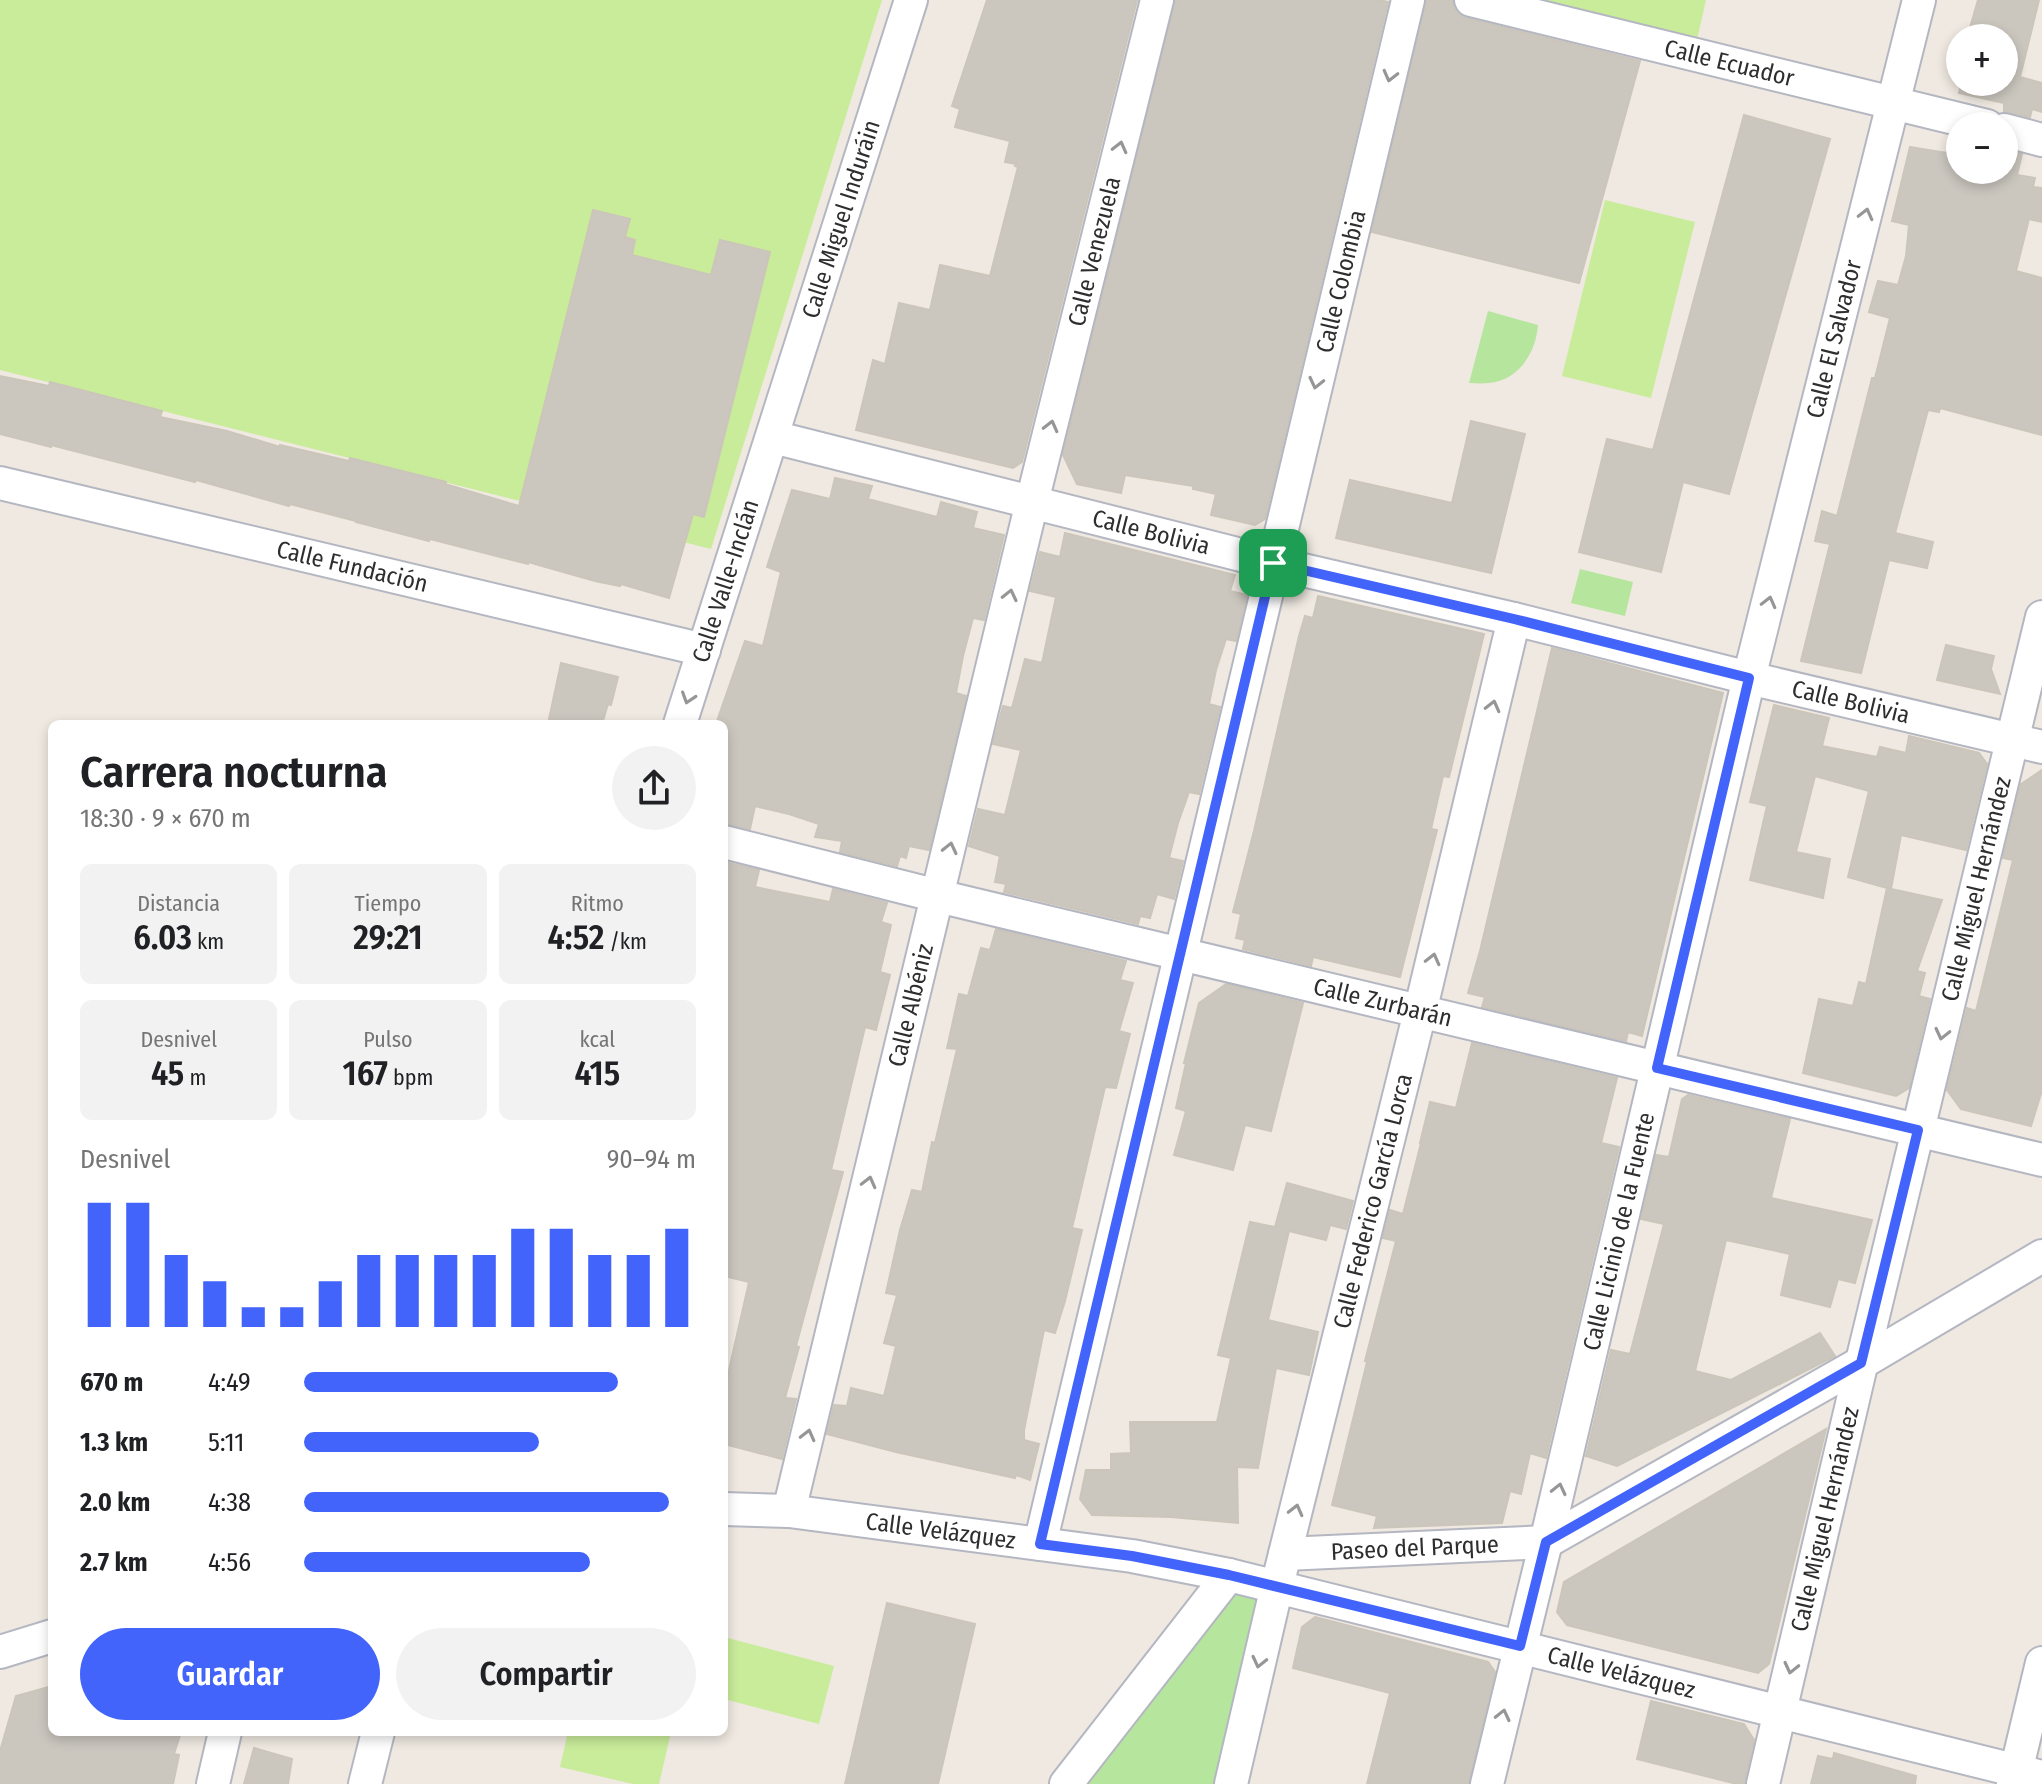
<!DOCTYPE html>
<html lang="es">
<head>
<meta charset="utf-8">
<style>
  :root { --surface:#fff; --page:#f2f2f2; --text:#202124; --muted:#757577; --accent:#4264fb }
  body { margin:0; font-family:"Fira Sans Condensed",sans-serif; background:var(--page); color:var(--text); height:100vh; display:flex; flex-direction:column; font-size:30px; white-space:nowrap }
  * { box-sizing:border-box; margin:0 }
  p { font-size:26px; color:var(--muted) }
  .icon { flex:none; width:44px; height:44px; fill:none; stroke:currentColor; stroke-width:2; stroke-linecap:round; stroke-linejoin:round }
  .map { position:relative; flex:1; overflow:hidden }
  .details { position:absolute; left:48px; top:720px; width:680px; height:1016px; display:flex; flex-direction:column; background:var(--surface); border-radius:12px; box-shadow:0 4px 12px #0003 }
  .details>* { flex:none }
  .tools { position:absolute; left:1946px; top:24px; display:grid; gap:16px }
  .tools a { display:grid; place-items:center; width:72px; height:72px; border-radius:50%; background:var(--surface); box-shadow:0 4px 12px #0003; font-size:40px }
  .pin { position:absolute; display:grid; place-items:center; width:68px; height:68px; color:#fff; margin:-34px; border-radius:16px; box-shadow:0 4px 12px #0006 }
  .round { display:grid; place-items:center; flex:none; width:84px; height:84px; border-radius:42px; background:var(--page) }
  .summary { display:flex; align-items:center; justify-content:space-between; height:136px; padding:0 32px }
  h1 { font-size:44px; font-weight:600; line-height:60px }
  .figures { display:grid; grid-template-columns:repeat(3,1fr); gap:12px; height:136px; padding:8px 32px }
  .figures div { display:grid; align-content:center; border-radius:12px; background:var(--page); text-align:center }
  .figures b { font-size:34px; font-weight:600 }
  .figures small { font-size:22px; font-weight:400 }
  .figures p { font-size:22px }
  .chart { height:224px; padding:16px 32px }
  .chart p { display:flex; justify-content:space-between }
  .chart svg { width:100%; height:144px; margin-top:8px; stroke:var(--accent); stroke-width:6 }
  .action { display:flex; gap:16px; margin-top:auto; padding:16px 32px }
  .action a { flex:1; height:92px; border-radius:48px; background:var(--accent); color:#fff; font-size:32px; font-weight:600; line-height:92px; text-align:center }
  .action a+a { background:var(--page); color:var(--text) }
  ul { padding:0 32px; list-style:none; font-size:26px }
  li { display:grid; grid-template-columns:128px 96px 1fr; align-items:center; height:60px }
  li i { height:20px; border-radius:10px; background:var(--accent) }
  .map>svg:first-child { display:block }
</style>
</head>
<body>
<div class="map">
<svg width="2042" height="1784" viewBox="0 0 2042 1784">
  <rect width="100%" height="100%" fill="#efe9e1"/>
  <!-- green -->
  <g fill="#b6e59e">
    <path d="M 1488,311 L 1538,325 C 1536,352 1519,381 1488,383 C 1482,384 1475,383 1469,383 Z"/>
    <path d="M 1580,569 L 1633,582 L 1625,616 L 1571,603 Z"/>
    <path d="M 1229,1575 L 1277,1586 L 1231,1784 L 1066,1784 Z"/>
  </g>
  <!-- pitch -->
  <g fill="#c9ec9a">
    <path d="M 0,0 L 882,0 L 711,549 L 0,370 Z"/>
    <path d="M 1471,0 L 1706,0 L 1694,53 Z"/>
    <path d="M 1605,200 L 1695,222 L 1651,398 L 1562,376 Z"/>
    <path d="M 724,1637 L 834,1666 L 819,1724 L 724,1699 Z"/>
    <path d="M 568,1732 L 671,1732 L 659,1784 L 633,1784 L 560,1767 Z"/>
  </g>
  <!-- building -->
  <g fill="#cbc7bf" stroke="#cbc5ba" stroke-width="2">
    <path d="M 987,0 L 1137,0 L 1022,462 L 1013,468 L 856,430 L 873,360 L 885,364 L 899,303 L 930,310 L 940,265 L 990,276 L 1018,167 L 1015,166 L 1016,164 L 1005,162 L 1010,141 L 955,127 L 960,109 L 952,106 Z"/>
    <path d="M 1175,0 L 1380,0 L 1388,2 L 1265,519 L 1255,525 L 1211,515 L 1216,494 L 1193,489 L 1193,486 L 1125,475 L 1121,493 L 1077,484 L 1063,455 Z"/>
    <path d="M 1426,0 L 1453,0 L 1453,6 L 1457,13 L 1466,18 L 1640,61 L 1579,283 L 1372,232 Z"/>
    <path d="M 1978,0 L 2039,0 L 2020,77 L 2042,83 L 2042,112 L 2032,109 L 2030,117 L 2004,112 L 2004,103 L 1959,93 L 1962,82 L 2004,82 L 2004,38 L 1967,38 Z"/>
    <path d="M 1744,115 L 1830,139 L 1729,494 L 1683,482 L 1661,572 L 1579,552 L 1607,439 L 1653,450 Z"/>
    <path d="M 1910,147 L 1960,155 L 1960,170 L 2004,170 L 2004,150 L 2022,154 L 2017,175 L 2035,178 L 2033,187 L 2042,188 L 2042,222 L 2029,219 L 2016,271 L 2042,278 L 2042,435 L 1940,408 L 1939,412 L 1928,410 L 1895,533 L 1933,542 L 1927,568 L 1889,560 L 1861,673 L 1801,661 L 1830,544 L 1815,541 L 1822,511 L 1837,516 L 1872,378 L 1875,378 L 1890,318 L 1869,312 L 1878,281 L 1898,285 L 1906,256 L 1909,225 L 1892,221 Z"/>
    <path d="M 593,210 L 630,219 L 625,237 L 635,240 L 632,255 L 711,275 L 720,240 L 770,252 L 704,517 L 693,514 L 669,598 L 621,584 L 620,586 L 595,581 L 528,562 L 528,564 L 430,539 L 429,541 L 356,522 L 356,521 L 290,504 L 289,506 L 196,480 L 195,482 L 51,445 L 51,447 L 0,434 L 0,376 L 49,386 L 50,382 L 162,411 L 160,417 L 227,431 L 280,447 L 280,445 L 349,461 L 350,458 L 446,482 L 445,484 L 519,506 Z"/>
    <path d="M 1471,421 L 1525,434 L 1491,573 L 1336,538 L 1350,480 L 1452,503 Z"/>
    <path d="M 835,478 L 872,486 L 868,499 L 937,517 L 941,502 L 977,512 L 973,528 L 1004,535 L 984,620 L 973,618 L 963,656 L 956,693 L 966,696 L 929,850 L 909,846 L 906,858 L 900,856 L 897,866 L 840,852 L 842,841 L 815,837 L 819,824 L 789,814 L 755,806 L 750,829 L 724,824 L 724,724 L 716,724 L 745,641 L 763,646 L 781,572 L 767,567 L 773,548 L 792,490 L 830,499 Z"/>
    <path d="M 1065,533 L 1235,575 L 1230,591 L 1247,595 L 1236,641 L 1226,639 L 1216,670 L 1209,704 L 1220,707 L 1199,794 L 1189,792 L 1178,823 L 1169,858 L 1183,861 L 1174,899 L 1157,894 L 1150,918 L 1140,916 L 1138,924 L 1004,892 L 1006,884 L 995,882 L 1000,856 L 969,846 L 978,809 L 1005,815 L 1021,750 L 993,744 L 1003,706 L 1012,708 L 1025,659 L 1042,663 L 1056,597 L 1030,591 L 1040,552 L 1060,557 Z"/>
    <path d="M 1318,596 L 1484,634 L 1449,777 L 1443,776 L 1431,829 L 1437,830 L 1400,977 L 1313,957 L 1311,966 L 1243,949 L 1245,940 L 1236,938 L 1241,914 L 1233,912 L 1254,831 L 1299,636 L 1305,616 L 1313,618 Z"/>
    <path d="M 1946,645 L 1994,656 L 1991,669 L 2000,694 L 1937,680 Z"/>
    <path d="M 1552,648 L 1723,693 L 1642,1036 L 1628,1032 L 1626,1041 L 1482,1007 L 1485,997 L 1468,993 L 1480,951 Z"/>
    <path d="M 561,663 L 618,677 L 611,705 L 608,704 L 602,724 L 548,724 Z"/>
    <path d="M 1774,705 L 1829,718 L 1822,746 L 1877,757 L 1880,747 L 1906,753 L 1909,736 L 1979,753 L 1987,764 L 1966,850 L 1901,835 L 1891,889 L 1942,900 L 1917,971 L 1925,973 L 1919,996 L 1930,999 L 1909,1088 L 1896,1096 L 1803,1073 L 1819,999 L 1853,1006 L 1859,982 L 1866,984 L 1887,888 L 1848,877 L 1869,791 L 1815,776 L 1796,852 L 1830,859 L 1823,898 L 1750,880 L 1767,806 L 1750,802 Z"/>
    <path d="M 2042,770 L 2042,1090 L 2031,1126 L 1961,1109 L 1947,1090 L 1967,1008 L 1976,1011 L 2013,860 L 2003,858 L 2021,784 Z"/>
    <path d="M 724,862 L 759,870 L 755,887 L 830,902 L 833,889 L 887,903 L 881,922 L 891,925 L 880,972 L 890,975 L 876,1030 L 865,1027 L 831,1170 L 843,1172 L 796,1346 L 799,1347 L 785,1398 L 796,1399 L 782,1459 L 724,1444 L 724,1392 L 749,1282 L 724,1276 Z"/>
    <path d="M 996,929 L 1126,961 L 1120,980 L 1133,983 L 1119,1031 L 1130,1034 L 1116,1088 L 1105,1087 L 1072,1228 L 1082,1230 L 1065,1301 L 1055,1333 L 1044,1330 L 1024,1430 L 1024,1440 L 1039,1444 L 1030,1480 L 1016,1475 L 1015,1478 L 896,1452 L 827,1434 L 834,1405 L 847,1406 L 851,1388 L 884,1396 L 896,1346 L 884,1343 L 897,1295 L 886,1293 L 900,1230 L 912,1190 L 922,1192 L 932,1142 L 935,1143 L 957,1049 L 947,1048 L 959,994 L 968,996 L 981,948 L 990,950 Z"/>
    <path d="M 1226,984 L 1303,1003 L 1271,1131 L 1245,1125 L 1233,1170 L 1174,1155 L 1186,1111 L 1176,1108 L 1186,1063 L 1184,1063 L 1199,1003 Z"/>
    <path d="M 1472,1043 L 1617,1078 L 1601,1143 L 1619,1147 L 1546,1458 L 1530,1453 L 1521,1494 L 1510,1491 L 1502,1523 L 1374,1528 L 1377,1516 L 1332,1505 L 1367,1362 L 1365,1361 L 1396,1241 L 1383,1238 L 1390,1210 L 1403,1214 L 1421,1143 L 1420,1143 L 1430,1102 L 1456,1108 Z"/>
    <path d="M 1688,1095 L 1790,1119 L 1771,1198 L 1872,1220 L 1855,1283 L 1838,1279 L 1830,1307 L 1781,1295 L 1790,1254 L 1726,1240 L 1695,1371 L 1731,1380 L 1820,1333 L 1835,1356 L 1617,1466 L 1586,1456 L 1611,1350 L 1630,1354 L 1664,1224 L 1641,1219 L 1656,1155 L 1669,1157 L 1682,1099 Z"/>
    <path d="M 1287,1183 L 1353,1201 L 1346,1229 L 1330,1225 L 1326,1240 L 1289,1231 L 1268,1320 L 1318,1332 L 1309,1375 L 1276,1368 L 1258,1468 L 1237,1467 L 1238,1523 L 1171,1517 L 1092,1515 L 1080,1499 L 1086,1470 L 1111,1470 L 1111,1454 L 1131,1453 L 1130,1422 L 1217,1422 L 1231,1358 L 1218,1355 L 1250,1222 L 1275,1227 Z"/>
    <path d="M 1826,1429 L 1769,1664 L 1758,1673 L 1567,1625 L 1557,1612 L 1564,1582 Z"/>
    <path d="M 887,1603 L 975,1624 L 938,1784 L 845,1784 Z"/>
    <path d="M 1315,1617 L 1488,1662 L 1495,1672 L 1469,1784 L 1367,1784 L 1390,1693 L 1293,1668 L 1302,1627 Z"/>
    <path d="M 52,1686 L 52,1732 L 181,1732 L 174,1754 L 179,1755 L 173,1784 L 0,1784 L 0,1751 L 16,1696 Z"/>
    <path d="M 1651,1701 L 1744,1724 L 1754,1740 L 1744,1784 L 1737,1784 L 1637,1759 Z"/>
    <path d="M 254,1748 L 292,1759 L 288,1784 L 244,1784 Z"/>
    <path d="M 1834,1753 L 1916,1776 L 1915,1784 L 1811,1784 L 1818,1756 L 1833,1759 Z"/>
  </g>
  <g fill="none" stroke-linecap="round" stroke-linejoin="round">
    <defs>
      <g id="minor">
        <path id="s1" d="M 1471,0 L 1987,126"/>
        <path d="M 2004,130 L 2042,140"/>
        <path id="s2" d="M 773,437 L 1273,563 L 1514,619 L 1749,678 L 2042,747"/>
        <path id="s3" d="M 0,483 L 704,650"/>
        <path id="s4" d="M 680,724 L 911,0"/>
        <path id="s5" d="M 724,842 L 938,896 L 2042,1160"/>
        <path id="s6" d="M 724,1509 L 789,1511 L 1132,1556 L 1229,1575 L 2042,1777"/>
        <path id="s7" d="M 789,1511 L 1032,502 L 1157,0"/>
        <path id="s8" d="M 1040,1544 L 1408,0"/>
        <path id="s9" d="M 1285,1554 L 1546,1542 L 1861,1363 L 2042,1256"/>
        <path d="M 0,1652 L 52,1636"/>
        <path d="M 213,1784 L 225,1732"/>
        <path d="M 365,1784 L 378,1732"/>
        <path d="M 1066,1784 L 1229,1575"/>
        <path id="s10" d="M 1231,1784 L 1277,1586 L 1420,1012 L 1514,619"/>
        <path id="s11" d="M 1487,1784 L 1546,1542 L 1749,678 L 1919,0"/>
        <path id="s12" d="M 1763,1784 L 1859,1374 L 2042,617"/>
        <path d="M 2013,1784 L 2042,1663"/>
      </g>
    </defs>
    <!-- minor casing -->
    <use href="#minor" stroke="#b4b7c1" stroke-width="36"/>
    <!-- minor -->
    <use href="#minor" stroke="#fff" stroke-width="32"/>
  </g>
  <!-- one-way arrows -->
  <defs><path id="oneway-chevron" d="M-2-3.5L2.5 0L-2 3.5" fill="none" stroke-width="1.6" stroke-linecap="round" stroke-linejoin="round" transform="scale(2)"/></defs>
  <g stroke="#969696">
    <use href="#oneway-chevron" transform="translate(1390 76) rotate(104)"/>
    <use href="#oneway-chevron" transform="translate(1120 147) rotate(-76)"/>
    <use href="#oneway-chevron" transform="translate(1866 214) rotate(-76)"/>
    <use href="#oneway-chevron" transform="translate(1316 383) rotate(103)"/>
    <use href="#oneway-chevron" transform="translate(1051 426) rotate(-76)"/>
    <use href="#oneway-chevron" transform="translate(1010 595) rotate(-77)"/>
    <use href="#oneway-chevron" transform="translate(1769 602) rotate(-76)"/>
    <use href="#oneway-chevron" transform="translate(688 698) rotate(108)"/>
    <use href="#oneway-chevron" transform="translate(1493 706) rotate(-76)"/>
    <use href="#oneway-chevron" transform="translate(950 848) rotate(-77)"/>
    <use href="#oneway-chevron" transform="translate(1433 959) rotate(-76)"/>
    <use href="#oneway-chevron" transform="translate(1942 1034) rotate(103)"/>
    <use href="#oneway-chevron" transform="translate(869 1182) rotate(-76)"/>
    <use href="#oneway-chevron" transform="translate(808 1435) rotate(-76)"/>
    <use href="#oneway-chevron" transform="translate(1559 1489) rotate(-77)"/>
    <use href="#oneway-chevron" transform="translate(1296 1510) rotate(-76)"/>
    <use href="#oneway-chevron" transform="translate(1259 1662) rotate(103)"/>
    <use href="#oneway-chevron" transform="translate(1791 1668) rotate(103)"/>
    <use href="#oneway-chevron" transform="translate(1503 1715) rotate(-77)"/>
  </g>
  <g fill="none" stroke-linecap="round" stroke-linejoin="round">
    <defs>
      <path id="route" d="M 1273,563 L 1514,619 L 1749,678 L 1657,1068 L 1918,1130 L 1861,1363 L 1546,1542 L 1520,1646 L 1229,1575 L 1132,1556 L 1040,1544 Z"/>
    </defs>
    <!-- route casing -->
    <use href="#route" stroke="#fff" stroke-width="16"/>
    <!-- route -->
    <use href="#route" stroke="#4264fb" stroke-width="10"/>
  </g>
  <g text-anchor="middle" stroke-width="8" stroke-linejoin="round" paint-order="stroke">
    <!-- street labels -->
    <g font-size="24" fill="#2e2e2e" stroke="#fff">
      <text dy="8" stroke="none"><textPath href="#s1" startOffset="266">Calle Ecuador</textPath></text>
      <text dy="8" stroke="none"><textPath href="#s4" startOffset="530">Calle Miguel Induráin</textPath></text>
      <text dy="8" stroke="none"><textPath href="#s7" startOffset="1296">Calle Venezuela</textPath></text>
      <text dy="8" stroke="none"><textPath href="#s8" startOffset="1298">Calle Colombia</textPath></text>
      <text dy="8" stroke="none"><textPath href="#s11" startOffset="1486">Calle El Salvador</textPath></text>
      <text dy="8" stroke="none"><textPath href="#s2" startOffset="390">Calle Bolivia</textPath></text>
      <text dy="8" stroke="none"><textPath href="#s3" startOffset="362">Calle Fundación</textPath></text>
      <text dy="8" stroke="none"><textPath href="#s4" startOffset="150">Calle Valle-Inclán</textPath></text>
      <text dy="8" stroke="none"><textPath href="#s2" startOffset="1110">Calle Bolivia</textPath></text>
      <text dy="8" stroke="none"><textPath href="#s12" startOffset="920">Calle Miguel Hernández</textPath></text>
      <text dy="8" stroke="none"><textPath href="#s5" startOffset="678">Calle Zurbarán</textPath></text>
      <text dy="8" stroke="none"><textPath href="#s7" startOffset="520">Calle Albéniz</textPath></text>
      <text dy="8" stroke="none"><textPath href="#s10" startOffset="600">Calle Federico García Lorca</textPath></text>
      <text dy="8" stroke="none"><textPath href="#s11" startOffset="568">Calle Licinio de la Fuente</textPath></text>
      <text dy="8" stroke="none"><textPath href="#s12" startOffset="272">Calle Miguel Hernández</textPath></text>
      <text dy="8" stroke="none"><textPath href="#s6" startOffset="218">Calle Velázquez</textPath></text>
      <text dy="8" stroke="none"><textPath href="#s9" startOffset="130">Paseo del Parque</textPath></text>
      <text dy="8" stroke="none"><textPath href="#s6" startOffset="914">Calle Velázquez</textPath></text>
    </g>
  </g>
</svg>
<div class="tools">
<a>+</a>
<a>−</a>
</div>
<div class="pin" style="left:1273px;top:563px;background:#1e9e55"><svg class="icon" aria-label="arrive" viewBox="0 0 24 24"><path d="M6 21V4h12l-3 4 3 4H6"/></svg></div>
<section class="details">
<div class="summary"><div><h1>Carrera nocturna</h1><p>18:30 · 9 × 670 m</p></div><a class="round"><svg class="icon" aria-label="share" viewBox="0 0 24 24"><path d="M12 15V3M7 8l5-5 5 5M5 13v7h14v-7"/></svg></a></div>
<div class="figures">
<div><p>Distancia</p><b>6.03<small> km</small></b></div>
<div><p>Tiempo</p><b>29:21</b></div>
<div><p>Ritmo</p><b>4:52<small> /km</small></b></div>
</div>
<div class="figures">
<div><p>Desnivel</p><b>45<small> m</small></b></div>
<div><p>Pulso</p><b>167<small> bpm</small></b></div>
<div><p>kcal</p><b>415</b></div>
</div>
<div class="chart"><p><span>Desnivel</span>90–94 m</p>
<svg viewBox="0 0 160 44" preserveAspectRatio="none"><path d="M5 44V6M15 44V6M25 44V22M35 44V30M45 44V38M55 44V38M65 44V30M75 44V22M85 44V22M95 44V22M105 44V22M115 44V14M125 44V14M135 44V22M145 44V22M155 44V14"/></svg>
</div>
<ul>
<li><b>670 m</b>4:49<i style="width:80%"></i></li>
<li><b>1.3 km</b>5:11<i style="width:60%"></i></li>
<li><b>2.0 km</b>4:38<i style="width:93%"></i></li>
<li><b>2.7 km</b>4:56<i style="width:73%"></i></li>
</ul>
<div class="action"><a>Guardar</a><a>Compartir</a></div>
</section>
</div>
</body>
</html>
